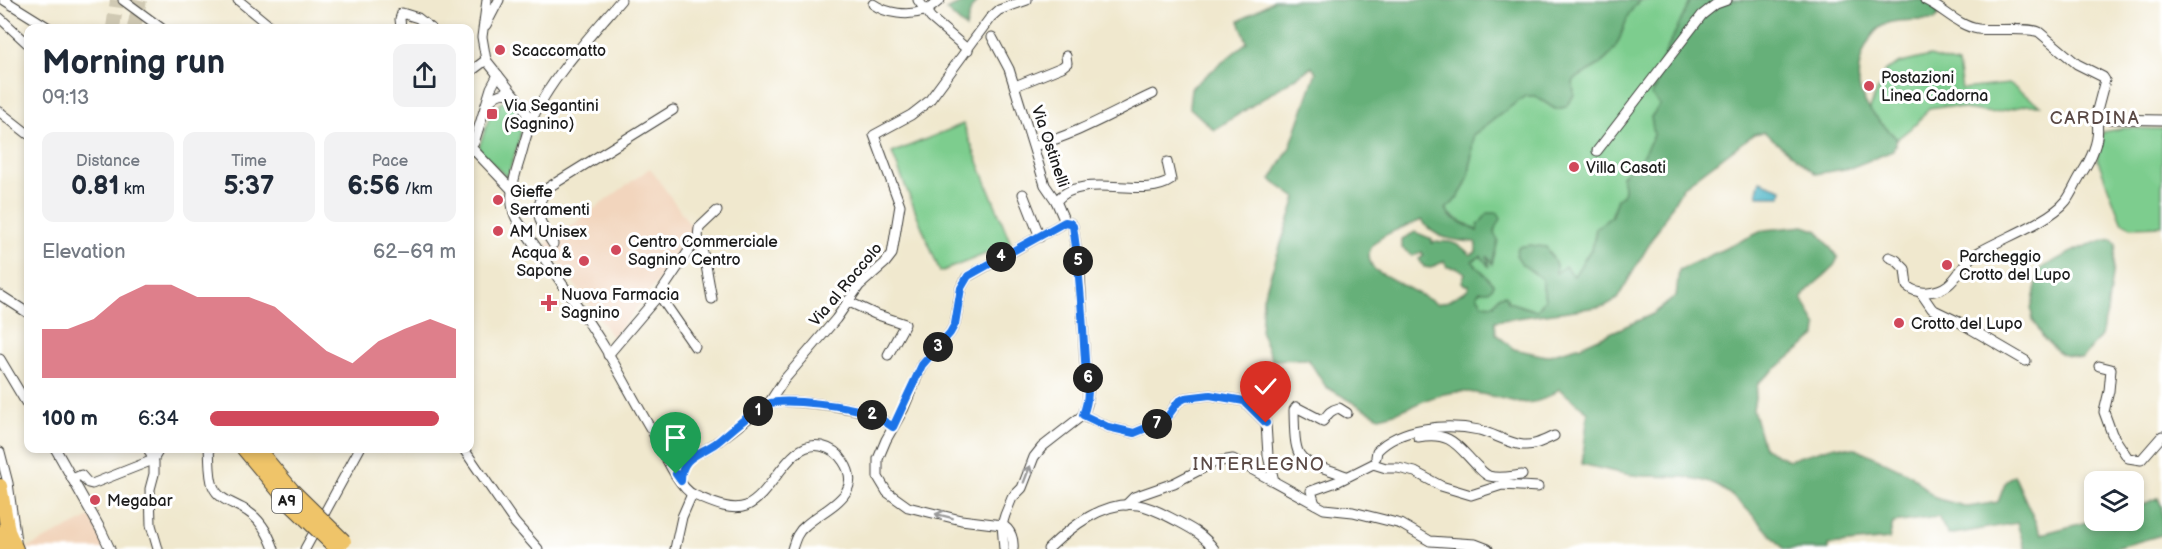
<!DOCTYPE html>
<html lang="en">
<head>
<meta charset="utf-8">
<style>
  :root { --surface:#fff; --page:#f2f2f3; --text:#1f2937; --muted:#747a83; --accent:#d1495b }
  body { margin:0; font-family:"Balsamiq Sans",sans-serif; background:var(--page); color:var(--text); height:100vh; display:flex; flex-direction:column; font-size:22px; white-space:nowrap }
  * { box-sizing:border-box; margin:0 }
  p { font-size:20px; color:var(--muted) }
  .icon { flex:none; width:33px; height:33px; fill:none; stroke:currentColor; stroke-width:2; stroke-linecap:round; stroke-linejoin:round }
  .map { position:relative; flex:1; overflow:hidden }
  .sheet { position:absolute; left:24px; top:24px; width:450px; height:429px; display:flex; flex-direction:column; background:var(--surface); border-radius:12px; box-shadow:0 3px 9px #0003 }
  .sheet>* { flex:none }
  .fabs { position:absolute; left:2084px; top:471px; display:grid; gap:12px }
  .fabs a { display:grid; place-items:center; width:60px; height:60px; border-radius:12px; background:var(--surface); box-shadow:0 3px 9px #0003; font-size:30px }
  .pin { position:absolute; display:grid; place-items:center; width:51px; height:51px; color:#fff; margin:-62px -26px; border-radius:50% 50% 50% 0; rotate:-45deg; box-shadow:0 0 6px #0007 }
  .pin .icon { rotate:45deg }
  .km { position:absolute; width:30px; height:30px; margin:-15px; border-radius:50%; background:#222; color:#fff; font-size:16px; line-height:30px; text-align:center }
  .round { display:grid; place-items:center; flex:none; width:63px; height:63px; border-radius:12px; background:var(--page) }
  .headline { display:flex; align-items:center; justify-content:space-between; height:102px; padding:0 18px }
  h1 { font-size:33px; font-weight:700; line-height:45px }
  .metrics { display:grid; grid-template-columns:repeat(3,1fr); gap:9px; height:102px; padding:6px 18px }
  .metrics div { display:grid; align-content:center; border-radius:12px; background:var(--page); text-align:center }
  .metrics b { font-size:26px; font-weight:700 }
  .metrics small { font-size:16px; font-weight:400 }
  .metrics p { font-size:16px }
  .chart { height:168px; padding:12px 18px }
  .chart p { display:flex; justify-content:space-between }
  .chart svg { width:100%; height:108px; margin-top:6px; fill:var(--accent); opacity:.7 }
  ul { padding:0 18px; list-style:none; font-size:20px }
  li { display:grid; grid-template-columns:96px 72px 1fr; align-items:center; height:45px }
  li i { height:15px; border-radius:8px; background:var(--accent) }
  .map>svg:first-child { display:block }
</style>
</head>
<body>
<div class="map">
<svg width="2162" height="549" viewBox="0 0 2162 549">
  <rect width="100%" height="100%" fill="#fff"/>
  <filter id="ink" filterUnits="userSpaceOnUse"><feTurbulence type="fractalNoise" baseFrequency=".0167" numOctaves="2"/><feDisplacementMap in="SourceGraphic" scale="12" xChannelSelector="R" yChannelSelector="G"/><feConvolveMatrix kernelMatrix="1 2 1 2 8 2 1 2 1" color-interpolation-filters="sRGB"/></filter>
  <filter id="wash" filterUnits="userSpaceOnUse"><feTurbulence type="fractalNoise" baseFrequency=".008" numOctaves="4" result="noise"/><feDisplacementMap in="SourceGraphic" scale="24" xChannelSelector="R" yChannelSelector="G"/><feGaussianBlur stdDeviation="1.35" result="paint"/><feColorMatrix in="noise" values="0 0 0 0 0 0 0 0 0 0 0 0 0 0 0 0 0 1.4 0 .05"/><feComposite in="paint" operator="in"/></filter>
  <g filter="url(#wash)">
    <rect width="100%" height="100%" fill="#f0e8ce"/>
    <!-- built -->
    <g fill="#f2d5bd">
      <path d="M 650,168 L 693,229 L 694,235 L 613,338 L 546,244 Z"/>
      <path d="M 90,517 L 105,549 L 25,549 Z"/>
    </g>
    <!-- green -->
    <g fill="#7dcd8e" stroke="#4c7455" stroke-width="1.5">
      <path d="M 1640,0 L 1691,0 L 1659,66 L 1657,86 L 1651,95 L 1660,105 L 1651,117 L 1655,135 L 1637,165 L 1629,169 L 1622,176 C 1624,186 1627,193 1617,199 L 1611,217 L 1596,228 L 1593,246 L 1574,277 L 1556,273 L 1556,265 L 1550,252 L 1522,264 L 1542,279 L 1545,300 L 1537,311 L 1508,302 L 1499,296 L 1494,305 L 1482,304 L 1477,295 L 1480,291 L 1472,261 L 1481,256 L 1488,265 C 1486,255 1483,240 1477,232 C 1470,221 1455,223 1446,209 C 1472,188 1471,166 1473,135 L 1525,96 L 1535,96 L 1555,109 C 1572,109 1576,94 1572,80 C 1589,71 1607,64 1616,46 C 1626,28 1624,15 1640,0 Z"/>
      <path d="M 1930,56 L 1958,64 L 1962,89 L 2009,84 L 2040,105 L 2028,105 L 1991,113 L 1944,106 L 1929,108 L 1916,124 L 1897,139 L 1869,111 L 1877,91 L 1884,82 L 1884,71 L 1897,64 Z"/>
      <path d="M 504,101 C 537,110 513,157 507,178 L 479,150 L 479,147 L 489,118 C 495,116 499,110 499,104 Z"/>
      <path d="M 963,124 L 1011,244 L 940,272 L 892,153 Z"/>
      <path d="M 2123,128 L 2162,129 L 2162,226 L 2131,227 L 2121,221 L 2097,158 L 2103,132 Z"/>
    </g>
    <!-- forest -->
    <g fill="#66b079" stroke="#41664a" stroke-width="1.5" fill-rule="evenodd">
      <path d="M 968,0 L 978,0 L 971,9 L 966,28 L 946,10 Z"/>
      <path d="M 1274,0 L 1640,0 C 1624,15 1626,28 1616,46 C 1607,63 1589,71 1573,80 L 1574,95 L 1566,107 L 1555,109 L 1535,96 L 1525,96 L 1473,135 C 1471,166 1472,188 1446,209 L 1451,217 L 1477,231 L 1478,225 L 1488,213 L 1498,213 L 1501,219 L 1494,232 L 1498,241 L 1492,264 L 1487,256 L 1489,267 L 1481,256 L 1472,261 L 1494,285 L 1489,291 L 1480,291 L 1477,295 L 1482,304 L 1494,305 L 1499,296 L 1506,295 L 1508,302 L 1537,311 L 1545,300 L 1542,279 L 1522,264 L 1516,255 L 1518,247 L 1530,245 L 1546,247 L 1556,265 L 1556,273 L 1565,266 L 1574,276 L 1593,246 L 1596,228 L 1611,217 L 1617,199 C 1627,193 1624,186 1622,176 L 1629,169 L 1637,165 L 1654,135 L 1651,117 L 1660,105 L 1651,95 L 1657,86 L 1659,66 L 1691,0 L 1937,0 L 1941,8 L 1935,20 C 1921,21 1906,19 1892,22 C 1879,25 1872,34 1866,46 C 1846,90 1867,109 1897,139 L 1893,151 L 1850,168 L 1816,174 L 1764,132 L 1754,134 L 1683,187 L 1617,299 L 1605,306 L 1495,321 L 1496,334 L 1514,349 L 1546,356 L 1581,346 L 1653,314 L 1676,296 L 1679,270 L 1764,230 L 1804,226 L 1818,231 L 1838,258 C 1831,276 1812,281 1802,298 L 1817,327 L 1816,336 L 1758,383 L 1753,409 L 1764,448 L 1788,460 L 1835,446 L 1860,450 L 1910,474 L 1935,498 L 1968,507 L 1998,502 L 2006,481 L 2014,475 L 2041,534 L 2094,520 L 2133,520 L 2133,508 L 2158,498 L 2162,507 L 2162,535 L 2112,549 L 2025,549 L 2017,523 L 1948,535 L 1938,517 L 1893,523 L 1889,539 L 1829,545 L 1829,549 L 1784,549 C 1767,531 1739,497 1717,486 C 1693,474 1667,477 1641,476 C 1621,474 1601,469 1582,464 L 1588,412 L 1559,389 C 1527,418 1501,392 1463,392 C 1432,391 1409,412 1379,417 L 1326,387 L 1308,359 L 1272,360 L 1261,333 L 1263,298 L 1296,198 L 1271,180 L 1290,147 L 1316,72 L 1312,67 L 1214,130 L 1189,107 L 1191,88 L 1247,42 L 1239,21 ZM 1422,220 C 1433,239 1456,241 1476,242 L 1476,252 L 1470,255 C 1460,243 1448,239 1432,243 L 1432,239 L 1415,232 L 1402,239 L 1402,248 L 1413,256 L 1422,252 L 1424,256 L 1419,259 L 1424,267 L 1431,268 L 1444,261 L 1447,267 L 1458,268 L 1465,273 L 1462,282 L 1465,285 L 1469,285 L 1468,289 L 1448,301 L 1437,304 L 1375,270 C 1352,240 1401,229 1422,220 Z"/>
      <path d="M 2112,239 L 2116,244 L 2107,312 L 2101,336 L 2082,359 L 2061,354 L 2044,339 L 2033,320 L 2031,310 L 2040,269 C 2063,256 2085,243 2112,239 Z"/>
    </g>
    <!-- water -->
    <path fill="#47b2c4" stroke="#326770" stroke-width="1.5" d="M 1760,181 L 1782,189 L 1781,196 L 1758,196 L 1757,190 Z"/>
  </g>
  <g filter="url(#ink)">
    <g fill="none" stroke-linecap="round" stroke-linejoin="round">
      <!-- highway-tunnel -->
      <g stroke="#d0c9b3" stroke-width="14" stroke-dasharray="14 7" stroke-linecap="butt">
        <path d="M 113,28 L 117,0"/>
        <path d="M 134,28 L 140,0"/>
      </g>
      <defs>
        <g id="minor">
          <path d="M 4,0 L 49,28"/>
          <path d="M 123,0 L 161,28"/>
          <path d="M 238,0 L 272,28"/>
          <path d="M 487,0 L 482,37 L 486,60 L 522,105 L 531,123"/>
          <path d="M 621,0 C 591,35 549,80 531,122 C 526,135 523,149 519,162 C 513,181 507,202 517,220 C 545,260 574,299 600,340 C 619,370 634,401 652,431 C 661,447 678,488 694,495 C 709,501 730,512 746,506 C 773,495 788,439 821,446 C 830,448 838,453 843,461 C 866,495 824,508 805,526 C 797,532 795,540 792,549"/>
          <path d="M 918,0 L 931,18 L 968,50"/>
          <path d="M 1925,0 C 1943,8 1958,26 1978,29 C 1993,31 2028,27 2039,32 L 2077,64 L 2103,77 L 2105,80 L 2096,114 L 2097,122"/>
          <path d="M 873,4 C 887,14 908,16 924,11 C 930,9 935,4 940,0"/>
          <path d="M 0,18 L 28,44"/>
          <path d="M 486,25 L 499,0"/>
          <path d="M 401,28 L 400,19 L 402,13 L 418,18 L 431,28"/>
          <path d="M 992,37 L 1009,69 L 1045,185 L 1056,201 L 1065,222 L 1070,223 L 1073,226 L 1080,275 L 1085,363 L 1089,382 L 1087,404 L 1083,415 L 1042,447 L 1034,457 L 1022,488 L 1012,498 L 1005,515 L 1002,525 L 1004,549"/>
          <path d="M 470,72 L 486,60"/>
          <path d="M 1015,86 L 1062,67 L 1067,63 L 1066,56"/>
          <path d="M 488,103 C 496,94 504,90 515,96"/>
          <path d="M 0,112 L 28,134"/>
          <path d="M 470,146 L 474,143 L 491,88 L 498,75"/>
          <path d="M 470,146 L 513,191"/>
          <path d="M 1034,146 C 1078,134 1112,113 1153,94"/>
          <path d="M 1597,151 L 1702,15 L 1716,4 L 1727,0"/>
          <path d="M 1023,194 L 1040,237"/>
          <path d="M 1056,201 C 1082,170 1143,200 1171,180 L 1167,162"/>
          <path d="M 698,237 L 705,260 L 712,299"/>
          <path d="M 553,244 C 539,223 531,208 549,187 L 673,110"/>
          <path d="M 1889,257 L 1896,260 L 1905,269 L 1907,286 C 1913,291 1919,293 1928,292 C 1958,290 1957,265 1979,252 C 2003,238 2050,221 2066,201 C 2072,193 2076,182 2082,173 C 2091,159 2100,139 2097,122 L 2104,119 L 2162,120"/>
          <path d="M 1921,293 L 1932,309 L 1959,322 L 2026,361"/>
          <path d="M 0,295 L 28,313"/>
          <path d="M 659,295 L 695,347"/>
          <path d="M 847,301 L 875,314 L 905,324 L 888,355"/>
          <path d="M 608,355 L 659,295 L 698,237 L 699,228 L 717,211"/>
          <path d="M 0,359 L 28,406"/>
          <path d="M 2099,366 L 2111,369 L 2109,391 L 2104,412 L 2112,434 L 2128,458 L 2141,460 L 2162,436"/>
          <path d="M 769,403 L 784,380 L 836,319 L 859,286 L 885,263 L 892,254 L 900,205 L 874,135 L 911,115 L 929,101 L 990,18 L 999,10 L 1027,0"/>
          <path d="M 1083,415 L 1108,427 L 1134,433 L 1165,420 L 1178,402 L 1185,398 L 1210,395 L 1244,401 L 1266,423 L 1268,456 L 1274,481"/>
          <path d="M 1418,437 C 1452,431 1457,446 1478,467 C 1481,470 1484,474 1489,476 C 1499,479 1512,476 1522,475"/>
          <path d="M 55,448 L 101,530 L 110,549"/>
          <path d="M 148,448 L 154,462 L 154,474 L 150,489 L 151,525 L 158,549"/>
          <path d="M 209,448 C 210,460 209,476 213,486 C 219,501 235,503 247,511 C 260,519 269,535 274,549"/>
          <path d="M 463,448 L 515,523 L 538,549"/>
          <path d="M 0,452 L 8,483 L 16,541"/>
          <path d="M 666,457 C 693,468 733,429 754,414 C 758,411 764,405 769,403 C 785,398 853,407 869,414 C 878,417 886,422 893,427"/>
          <path d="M 1376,457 L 1377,451 C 1400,427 1447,423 1479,430 C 1494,434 1508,443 1523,445 C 1535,446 1545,440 1554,436"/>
          <path d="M 153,460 L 160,448"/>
          <path d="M 1346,476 C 1297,457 1295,468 1294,410 L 1296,407 L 1323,421 C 1328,414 1330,410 1339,408 L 1347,413"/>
          <path d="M 72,479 L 81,475 L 88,483 L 92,484 L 153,460"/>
          <path d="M 1315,504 L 1311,491 L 1339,481 L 1373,464 L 1386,468 L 1398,468 L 1415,472 L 1441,486 L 1471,495 L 1502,485 L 1538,487"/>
          <path d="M 1126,505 L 1134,497 L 1174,483 L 1215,462 L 1233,459 L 1324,509 L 1353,512 L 1401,524 L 1430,541 L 1475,544 L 1488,549"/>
          <path d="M 1002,525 L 961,520 L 908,507 L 887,492 L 878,477 L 878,459 L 886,440 L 904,408 L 922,365 L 950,333 L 955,324 L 961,288 L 967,277 L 1065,222"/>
          <path d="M 1002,525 C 1011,529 1014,540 1013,549"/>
          <path d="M 305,549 L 360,448"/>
          <path d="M 675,549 L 682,517 L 692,494"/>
          <path d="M 1048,549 C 1071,527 1104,500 1138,505 C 1152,507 1165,515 1177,521 C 1192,529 1204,535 1214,549"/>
        </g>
        <g id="highway">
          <path d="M 0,486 L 8,531 L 16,549"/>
          <path d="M 0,533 L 3,549"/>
        </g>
      </defs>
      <!-- minor casing -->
      <use href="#minor" stroke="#3c3b37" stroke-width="11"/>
      <!-- highway casing -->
      <use href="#highway" stroke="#3c3b37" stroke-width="16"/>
      <!-- minor -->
      <use href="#minor" stroke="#fff" stroke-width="9"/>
      <!-- highway -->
      <use href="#highway" stroke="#efc469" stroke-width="14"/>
      <defs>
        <g id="highway-bridge">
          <path d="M 243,448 L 288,502 L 337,549"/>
          <path d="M 257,448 L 292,490 L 344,541"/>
        </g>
      </defs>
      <!-- highway-bridge casing -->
      <use href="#highway-bridge" stroke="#3c3b37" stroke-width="16" stroke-linecap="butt"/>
      <!-- highway-bridge -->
      <use href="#highway-bridge" stroke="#efc469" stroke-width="14"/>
    </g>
    <!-- one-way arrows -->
    <defs><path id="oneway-shaft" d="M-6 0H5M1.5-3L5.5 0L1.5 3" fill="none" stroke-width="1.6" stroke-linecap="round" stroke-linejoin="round" transform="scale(1.5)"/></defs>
    <g stroke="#999">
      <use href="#oneway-shaft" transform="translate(1027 474) rotate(-69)"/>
      <use href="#oneway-shaft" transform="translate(944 516) rotate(-166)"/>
    </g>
  </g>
  <g fill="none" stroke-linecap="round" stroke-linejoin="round" filter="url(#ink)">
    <defs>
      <path id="route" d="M 676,474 L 681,481 C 681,456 699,455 716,443 C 729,433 754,409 768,404 C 784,397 852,407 869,413 C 878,417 885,422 893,427 L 922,365 L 950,333 L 955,324 L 961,288 L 968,276 L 1065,222 L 1070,223 L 1073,226 C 1080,271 1082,315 1085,360 C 1086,383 1092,391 1083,415 L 1108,427 L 1134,433 L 1165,420 L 1178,402 L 1185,398 L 1210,395 L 1244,401 L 1266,423"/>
    </defs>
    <!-- route casing -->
    <use href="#route" stroke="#fff" stroke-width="12"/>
    <!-- route -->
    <use href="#route" stroke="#1a73e8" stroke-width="8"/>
  </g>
  <!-- markers -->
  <g fill="#d1495b" stroke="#fff" stroke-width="2">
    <circle cx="500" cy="50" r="6"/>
    <circle cx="1869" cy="86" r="6"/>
    <rect x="486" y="108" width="12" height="12" rx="3"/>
    <circle cx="1574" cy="167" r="6"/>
    <circle cx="498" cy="200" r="6"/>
    <circle cx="498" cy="231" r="6"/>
    <circle cx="616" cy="250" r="6"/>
    <circle cx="584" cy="261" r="6"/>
    <circle cx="1947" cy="265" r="6"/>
    <path d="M546 294h6v6h6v6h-6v6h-6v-6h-6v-6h6z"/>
    <circle cx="1899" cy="323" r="6"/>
    <circle cx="95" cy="500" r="6"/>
  </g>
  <g text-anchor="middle" stroke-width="6" stroke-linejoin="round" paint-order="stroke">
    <!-- shield labels -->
    <rect fill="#fff" stroke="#606060" stroke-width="1.5" x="272" y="489" width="30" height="24" rx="4.5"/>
    <g font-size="15" font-weight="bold" fill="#1c1c1c">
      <text x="287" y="506">A9</text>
    </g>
    <!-- poi labels -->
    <g font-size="16" fill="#1c1c1c" stroke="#fff" text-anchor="start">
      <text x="512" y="56">Scaccomatto</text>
      <text x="1881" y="83">Postazioni<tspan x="1881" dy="18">Linea Cadorna</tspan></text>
      <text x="504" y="111">Via Segantini<tspan x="504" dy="18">(Sagnino)</tspan></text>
      <text x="1586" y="173">Villa Casati</text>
      <text x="510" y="197">Gieffe<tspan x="510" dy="18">Serramenti</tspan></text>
      <text x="510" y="237">AM Unisex</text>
      <text x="628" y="247">Centro Commerciale<tspan x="628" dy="18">Sagnino Centro</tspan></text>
      <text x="572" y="258" text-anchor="end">Acqua &amp;<tspan x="572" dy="18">Sapone</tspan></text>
      <text x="1959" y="262">Parcheggio<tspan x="1959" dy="18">Crotto del Lupo</tspan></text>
      <text x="561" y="300">Nuova Farmacia<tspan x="561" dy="18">Sagnino</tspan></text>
      <text x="1911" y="329">Crotto del Lupo</text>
      <text x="107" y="506">Megabar</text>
    </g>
    <!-- street labels -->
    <g font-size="16" fill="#1c1c1c" stroke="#fff">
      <text transform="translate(1051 146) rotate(71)" y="6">Via Ostinelli</text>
      <text transform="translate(845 284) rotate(-50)" y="6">Via al Roccolo</text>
    </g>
    <!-- neighbourhood labels -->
    <g font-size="18" letter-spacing="1.5" fill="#5b4a46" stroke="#fff">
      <text x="2095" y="124">CARDINA</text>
      <text x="1259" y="470">INTERLEGNO</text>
    </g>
  </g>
</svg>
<div class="fabs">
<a><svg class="icon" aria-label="layers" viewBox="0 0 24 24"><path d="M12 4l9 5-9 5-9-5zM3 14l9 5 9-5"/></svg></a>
</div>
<div class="pin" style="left:676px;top:474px;background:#1e9e55"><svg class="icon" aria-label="arrive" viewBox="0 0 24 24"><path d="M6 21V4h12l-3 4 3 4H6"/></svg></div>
<div class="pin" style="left:1266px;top:423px;background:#d93025"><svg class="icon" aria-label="check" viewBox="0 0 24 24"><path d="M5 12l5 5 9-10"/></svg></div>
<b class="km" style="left:758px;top:411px">1</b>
<b class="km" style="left:872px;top:415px">2</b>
<b class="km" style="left:938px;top:347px">3</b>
<b class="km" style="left:1001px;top:257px">4</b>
<b class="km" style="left:1078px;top:261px">5</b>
<b class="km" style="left:1088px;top:378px">6</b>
<b class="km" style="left:1157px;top:424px">7</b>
<section class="sheet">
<div class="headline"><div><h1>Morning run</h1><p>09:13</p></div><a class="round"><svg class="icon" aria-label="share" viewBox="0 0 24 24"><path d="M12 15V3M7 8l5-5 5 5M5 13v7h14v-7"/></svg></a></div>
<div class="metrics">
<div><p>Distance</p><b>0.81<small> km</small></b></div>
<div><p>Time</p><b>5:37</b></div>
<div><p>Pace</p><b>6:56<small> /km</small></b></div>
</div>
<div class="chart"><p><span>Elevation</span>62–69 m</p>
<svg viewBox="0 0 160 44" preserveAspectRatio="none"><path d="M0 44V24L10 24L20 20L30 11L40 6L50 6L60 11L70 11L80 11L90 15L100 24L110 33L120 38L130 29L140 24L150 20L160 24V44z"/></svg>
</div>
<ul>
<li><b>100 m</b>6:34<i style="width:93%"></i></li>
</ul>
</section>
</div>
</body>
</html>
